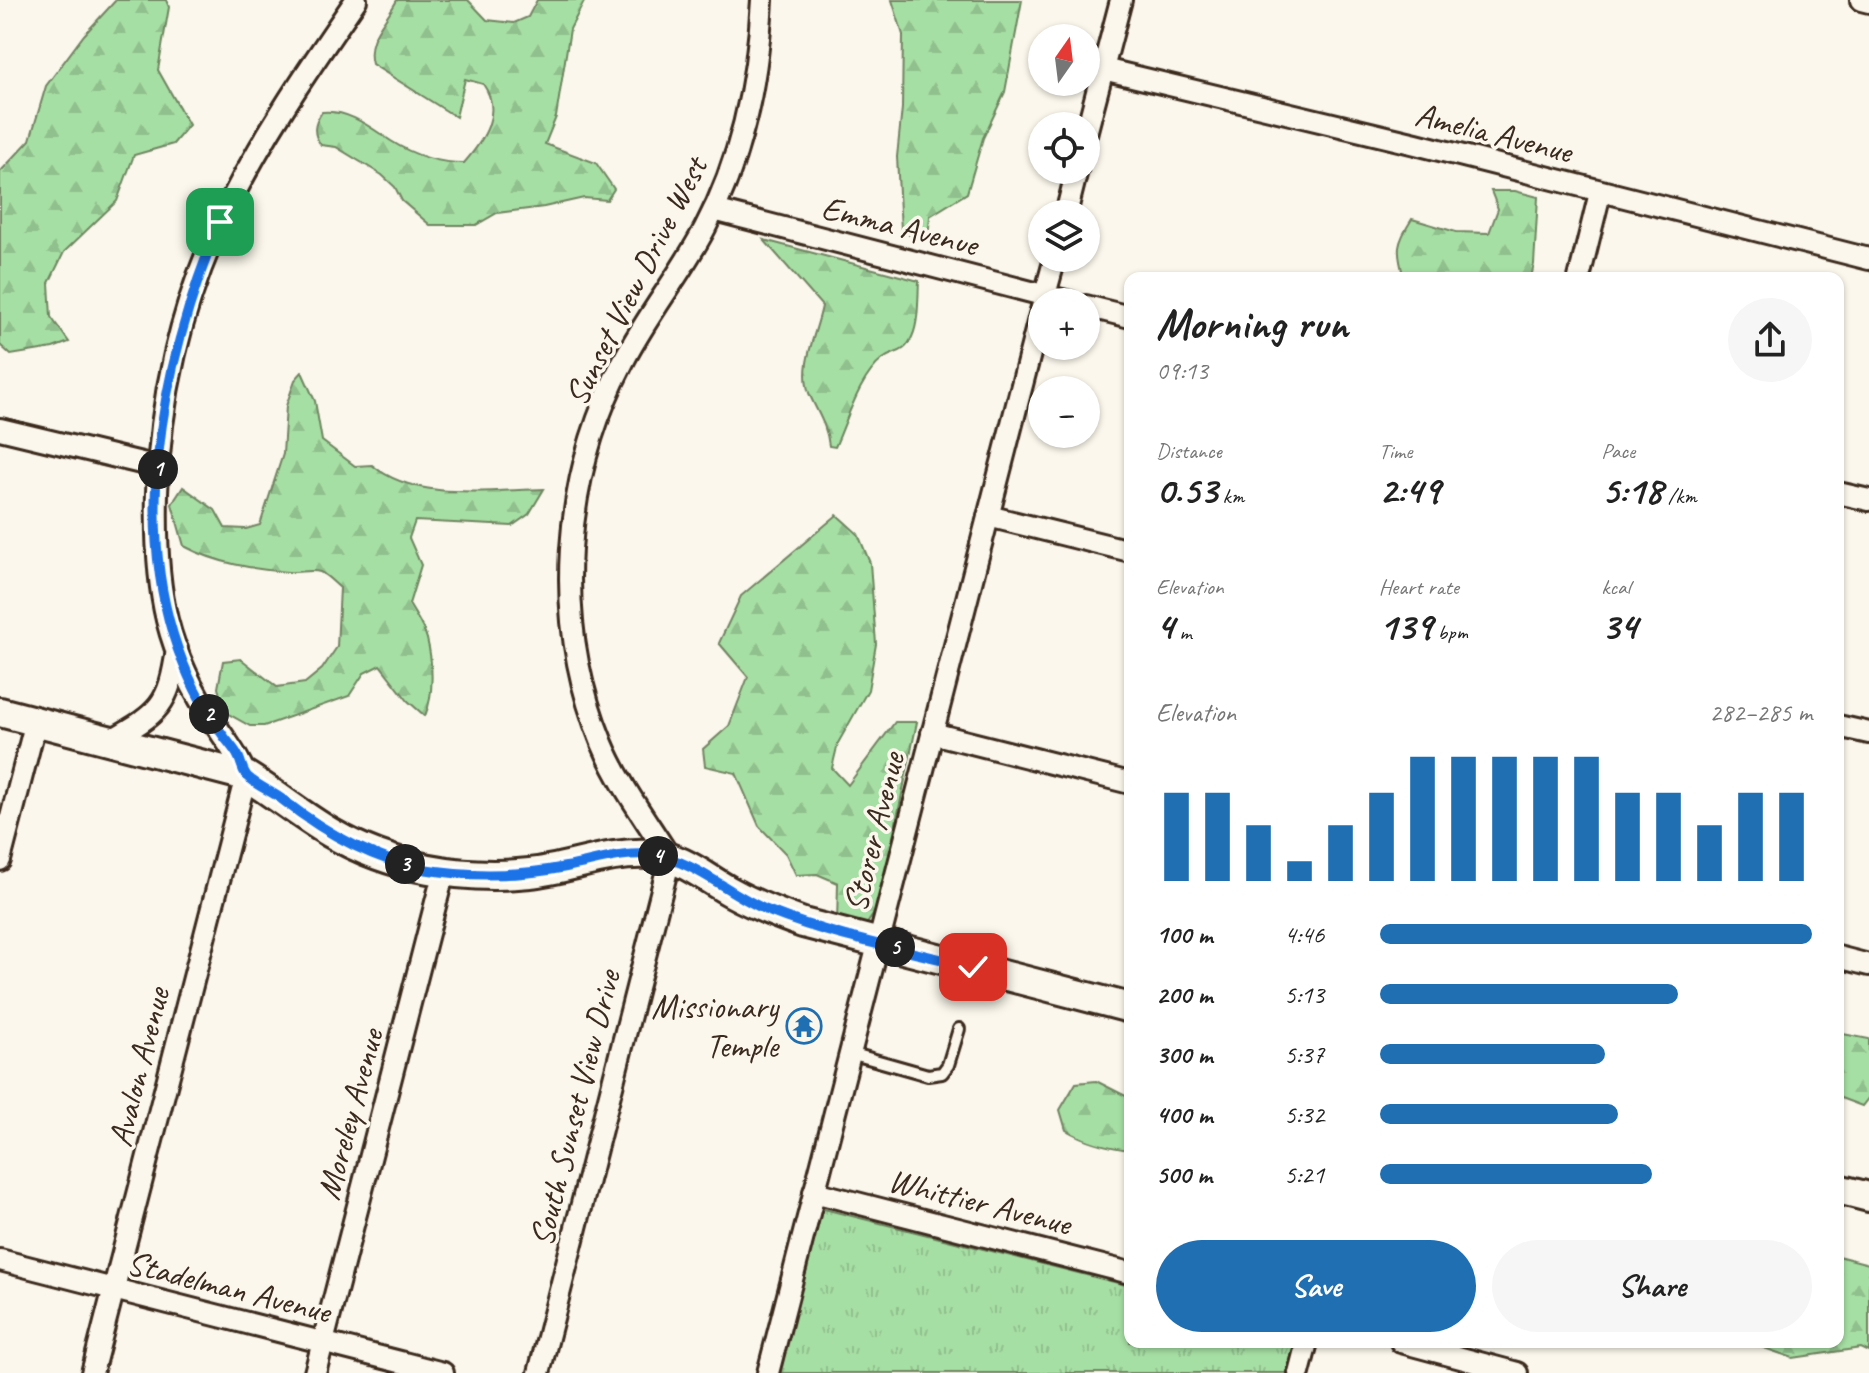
<!DOCTYPE html>
<html lang="en">
<head>
<meta charset="utf-8">
<style>
  :root { --surface:#fff; --page:#f6f6f6; --text:#222; --muted:#767676; --accent:#1f6fb2 }
  body { margin:0; font-family:Caveat,sans-serif; background:var(--page); color:var(--text); height:100vh; display:flex; flex-direction:column; font-size:30px; white-space:nowrap }
  * { box-sizing:border-box; margin:0 }
  p { font-size:26px; color:var(--muted) }
  .icon { flex:none; width:44px; height:44px; fill:none; stroke:currentColor; stroke-width:2; stroke-linecap:round; stroke-linejoin:round }
  .map { position:relative; flex:1; overflow:hidden }
  .drawer { position:absolute; left:1124px; top:272px; width:720px; height:1076px; display:flex; flex-direction:column; background:var(--surface); border-radius:16px; box-shadow:0 2px 6px #0004 }
  .drawer>* { flex:none }
  .needle { width:52px; rotate:14deg }
  .controls { position:absolute; left:1028px; top:24px; display:grid; gap:16px }
  .controls a { display:grid; place-items:center; width:72px; height:72px; border-radius:50%; background:var(--surface); box-shadow:0 2px 6px #0004; font-size:40px }
  .pin { position:absolute; display:grid; place-items:center; width:68px; height:68px; color:#fff; margin:-34px; border-radius:16px; box-shadow:0 4px 12px #0006 }
  .km { position:absolute; width:40px; height:40px; margin:-20px; border-radius:50%; background:#222; color:#fff; font-size:22px; line-height:40px; text-align:center }
  .round { display:grid; place-items:center; flex:none; width:84px; height:84px; border-radius:42px; background:var(--page) }
  .headline { display:flex; align-items:center; justify-content:space-between; height:136px; padding:0 32px }
  h1 { font-size:44px; font-weight:600; line-height:60px }
  .stats { display:grid; grid-template-columns:repeat(3,1fr); gap:12px; height:136px; padding:8px 32px }
  .stats div { display:grid; align-content:center }
  .stats b { font-size:40px; font-weight:600 }
  .stats small { font-size:22px; font-weight:400 }
  .stats p { font-size:22px }
  .chart { height:224px; padding:16px 32px }
  .chart p { display:flex; justify-content:space-between }
  .chart svg { width:100%; height:144px; margin-top:8px; stroke:var(--accent); stroke-width:6 }
  .primary-button { display:flex; gap:16px; margin-top:auto; padding:16px 32px }
  .primary-button a { flex:1; height:92px; border-radius:48px; background:var(--accent); color:#fff; font-size:32px; font-weight:600; line-height:92px; text-align:center }
  .primary-button a+a { background:var(--page); color:var(--text) }
  ul { padding:0 32px; list-style:none; font-size:26px }
  li { display:grid; grid-template-columns:128px 96px 1fr; align-items:center; height:60px }
  li i { height:20px; border-radius:10px; background:var(--accent) }
  .map>svg:first-child { display:block }
</style>
</head>
<body>
<div class="map">
<svg width="1869" height="1373" viewBox="0 0 1869 1373">
  <defs>
    <pattern id="grass-tufts" width="24" height="20" patternUnits="userSpaceOnUse" patternTransform="scale(2)"><rect width="24" height="20" fill="#a6dfa4"/><path d="M3 7l-1-3M5 7V3M7 7l1-3M15 17l-1-3M17 17v-4M19 17l1-3" fill="none" stroke="#90c08d"/></pattern>
    <pattern id="forest-firs" width="22" height="20" patternUnits="userSpaceOnUse" patternTransform="scale(2)"><rect width="22" height="20" fill="#a6dfa4"/><path d="M5 1l3.5 6h-7zM16 11l3.5 6h-7z" fill="#90c08d"/></pattern>
  </defs>
  <rect width="100%" height="100%" fill="#fbf7ec"/>
  <filter id="ink" filterUnits="userSpaceOnUse"><feTurbulence type="fractalNoise" baseFrequency=".0125" numOctaves="2"/><feDisplacementMap in="SourceGraphic" scale="16" xChannelSelector="R" yChannelSelector="G"/><feConvolveMatrix kernelMatrix="1 2 1 2 8 2 1 2 1" color-interpolation-filters="sRGB"/></filter>
  <g filter="url(#ink)">
    <!-- grass -->
    <path fill="url(#grass-tufts)" stroke="#708461" stroke-width="2" d="M 820,1208 L 1130,1286 L 1130,1342 L 1296,1342 L 1288,1373 L 778,1373 Z"/>
    <!-- forest -->
    <g fill="url(#forest-firs)" stroke="#708461" stroke-width="2">
      <path d="M 116,0 L 166,0 L 169,7 L 158,70 L 189,125 L 173,144 L 134,155 L 117,201 L 64,252 L 49,283 L 51,317 L 69,342 L 53,348 L 11,355 L 0,345 L 0,172 L 30,140 L 46,86 L 84,35 Z"/>
      <path d="M 397,0 L 468,0 L 487,20 L 514,23 L 528,17 L 537,0 L 585,0 L 570,29 L 556,117 L 545,144 L 596,163 L 614,189 L 607,200 L 584,198 L 544,207 L 497,213 L 476,225 L 430,225 L 402,201 L 395,187 L 382,175 L 336,147 L 321,145 C 312,133 314,124 322,112 C 348,109 370,127 391,141 C 413,155 438,163 464,163 C 484,140 503,112 483,84 L 465,79 L 456,117 L 372,64 C 365,38 386,22 397,0 Z"/>
      <path d="M 892,0 L 1022,0 L 1005,92 L 983,138 L 967,193 L 930,216 L 928,239 L 916,239 L 901,230 L 897,157 L 902,108 L 903,35 Z"/>
      <path d="M 1491,191 L 1515,191 L 1538,197 L 1534,264 L 1531,278 L 1404,278 C 1396,250 1396,244 1412,219 L 1456,232 L 1489,233 L 1498,209 Z"/>
      <path d="M 764,240 L 919,281 C 918,298 919,322 912,337 C 904,355 895,350 883,359 C 859,377 847,421 835,447 L 829,446 C 827,425 817,412 809,393 C 799,365 817,333 822,306 Z"/>
      <path d="M 302,372 L 315,401 L 322,441 L 355,466 L 372,465 C 416,502 490,490 544,489 L 529,514 L 512,526 L 415,521 L 409,538 L 421,565 L 409,604 C 415,615 424,627 427,639 C 433,662 434,695 425,716 L 408,701 L 380,665 L 364,673 L 349,696 L 264,726 L 250,726 L 225,712 L 218,688 L 223,661 L 241,659 L 277,687 L 305,683 L 322,669 L 337,647 L 340,588 C 334,583 327,575 320,572 C 311,569 298,573 288,572 C 252,569 216,563 184,546 L 172,504 L 183,487 L 215,510 L 225,528 L 246,529 L 260,525 L 283,454 L 286,406 L 295,380 Z"/>
      <path d="M 837,515 L 858,534 L 870,563 L 876,644 L 868,690 L 838,743 L 832,768 L 848,785 L 895,722 L 917,722 L 881,895 L 875,912 L 866,925 L 837,924 L 838,883 L 817,874 L 796,875 L 786,854 L 759,826 L 736,773 L 705,766 L 703,749 L 729,726 L 748,677 L 719,643 L 741,596 Z"/>
      <path d="M 1838,1033 L 1869,1039 L 1869,1097 L 1862,1106 L 1838,1097 Z"/>
      <path d="M 1096,1081 L 1130,1098 L 1130,1150 C 1106,1147 1086,1142 1066,1130 L 1060,1110 L 1076,1083 Z"/>
      <path d="M 1838,1256 L 1869,1264 L 1869,1352 L 1861,1348 L 1793,1358 L 1747,1342 L 1838,1342 Z"/>
    </g>
    <g fill="none" stroke-linecap="round" stroke-linejoin="round">
      <defs>
        <path id="lane" d="M 850,1053 L 928,1075 L 942,1073 L 948,1065 L 959,1029"/>
        <g id="street">
          <path d="M 1861,0 L 1869,2"/>
          <path d="M 1103,69 L 1416,144 L 1869,259"/>
          <path d="M 1086,134 L 1121,0"/>
          <path d="M 714,210 L 1070,302"/>
          <path d="M 1066,214 L 1077,170"/>
          <path d="M 1579,278 L 1600,193"/>
          <path d="M 1043,302 L 1055,258"/>
          <path d="M 1086,306 L 1130,317"/>
          <path d="M 0,429 L 158,467"/>
          <path d="M 1838,493 L 1869,500"/>
          <path d="M 988,516 L 1130,551"/>
          <path d="M 1838,726 L 1869,733"/>
          <path d="M 932,733 L 1130,783"/>
          <path d="M 111,740 C 159,713 169,706 177,649"/>
          <path d="M 0,860 L 36,721"/>
          <path d="M 1838,957 L 1869,965"/>
          <path d="M 814,1192 L 1130,1273"/>
          <path d="M 0,1260 L 443,1373"/>
          <path d="M 1401,1342 L 1517,1373"/>
          <path d="M 92,1373 L 246,776 C 238,756 227,742 215,724 C 194,693 176,656 167,620 C 157,579 156,535 157,493 C 159,402 181,306 220,223 C 257,144 307,71 356,0"/>
          <path d="M 315,1373 L 444,871"/>
          <path d="M 539,1373 L 670,858 C 647,821 619,784 602,743 C 552,622 562,478 623,362 C 647,315 681,274 705,228 C 742,158 758,78 762,0"/>
          <path d="M 768,1373 L 1042,307"/>
          <path d="M 1299,1373 L 1307,1342"/>
        </g>
        <g id="secondary">
          <path d="M 0,712 L 246,776 C 275,794 302,816 331,833 C 391,868 462,880 530,873 C 569,869 610,851 650,854 C 682,857 704,877 731,892 C 754,905 778,914 803,923 L 1130,1008"/>
          <path d="M 1838,1189 L 1869,1197"/>
        </g>
      </defs>
      <!-- lane casing -->
      <use href="#lane" stroke="#3b2a1e" stroke-width="16"/>
      <!-- street casing -->
      <use href="#street" stroke="#3b2a1e" stroke-width="26"/>
      <!-- secondary casing -->
      <use href="#secondary" stroke="#3b2a1e" stroke-width="34"/>
      <!-- lane -->
      <use href="#lane" stroke="#fbf7ec" stroke-width="10"/>
      <!-- street -->
      <use href="#street" stroke="#fbf7ec" stroke-width="20"/>
      <!-- secondary -->
      <use href="#secondary" stroke="#fbf7ec" stroke-width="28"/>
    </g>
  </g>
  <g fill="none" stroke-linecap="round" stroke-linejoin="round" filter="url(#ink)">
    <defs>
      <path id="route" d="M 220,222 C 154,382 114,588 225,738 C 229,743 234,749 237,754 C 242,762 242,773 249,778 C 259,787 273,792 283,800 C 324,832 371,859 423,869 C 470,877 519,876 566,867 C 594,862 624,851 653,855 C 697,861 729,895 769,911 C 834,937 905,950 973,967"/>
    </defs>
    <!-- route casing -->
    <use href="#route" stroke="#fff" stroke-width="16"/>
    <!-- route -->
    <use href="#route" stroke="#1a73e8" stroke-width="10"/>
  </g>
  <!-- icons -->
  <defs>
    <symbol id="temple-ring" viewBox="-11 -11 22 22"><circle r="9.5" fill="#fbf7ec" stroke="#1f6fb2" stroke-width="1.5"/><path d="M0-6L5-2H3V0L6.5 2.5H4V6H1.5V3h-3V6H-4V2.5H-6.5L-3 0V-2H-5Z" fill="#1f6fb2"/></symbol>
  </defs>
  <g fill-rule="evenodd">
    <use href="#temple-ring" x="784" y="1006" width="40" height="40"/>
  </g>
  <g text-anchor="middle" stroke-width="7" stroke-linejoin="round" paint-order="stroke">
    <!-- street labels -->
    <g font-size="34" fill="#3b2a1e" stroke="#fbf7ec">
      <text transform="translate(1494 132) rotate(14)" y="12">Amelia Avenue</text>
      <text transform="translate(900 225) rotate(14)" y="12">Emma Avenue</text>
      <text transform="translate(635 281) rotate(-63)" y="12">Sunset View Drive West</text>
      <text transform="translate(873 832) rotate(-76)" y="12">Storer Avenue</text>
      <text transform="translate(138 1067) rotate(-76)" y="12">Avalon Avenue</text>
      <text transform="translate(574 1108) rotate(-76)" y="12">South Sunset View Drive</text>
      <text transform="translate(349 1114) rotate(-75)" y="12">Moreley Avenue</text>
      <text transform="translate(980 1201) rotate(14)" y="12">Whittier Avenue</text>
      <text transform="translate(229 1286) rotate(14)" y="12">Stadelman Avenue</text>
    </g>
    <!-- poi labels -->
    <g font-size="34" fill="#3b2a1e" stroke="#fbf7ec" text-anchor="end">
      <text x="778" y="1018">Missionary<tspan x="778" dy="39">Temple</tspan></text>
    </g>
  </g>
</svg>
<div class="controls">
<a><svg class="needle" viewBox="-14 -14 28 28"><path d="M0-13l5 13h-10z" fill="#e53935"/><path d="M0 13l5-13h-10z" fill="#767676"/></svg></a>
<a><svg class="icon" aria-label="locate" viewBox="0 0 24 24"><circle cx="12" cy="12" r="6"/><path d="M12 2v4M12 18v4M2 12h4M18 12h4"/></svg></a>
<a><svg class="icon" aria-label="layers" viewBox="0 0 24 24"><path d="M12 4l9 5-9 5-9-5zM3 14l9 5 9-5"/></svg></a>
<a>+</a>
<a>−</a>
</div>
<div class="pin" style="left:220px;top:222px;background:#1e9e55"><svg class="icon" aria-label="arrive" viewBox="0 0 24 24"><path d="M6 21V4h12l-3 4 3 4H6"/></svg></div>
<div class="pin" style="left:973px;top:967px;background:#d93025"><svg class="icon" aria-label="check" viewBox="0 0 24 24"><path d="M5 12l5 5 9-10"/></svg></div>
<b class="km" style="left:158px;top:469px">1</b>
<b class="km" style="left:209px;top:714px">2</b>
<b class="km" style="left:405px;top:864px">3</b>
<b class="km" style="left:658px;top:856px">4</b>
<b class="km" style="left:895px;top:947px">5</b>
<section class="drawer">
<div class="headline"><div><h1>Morning run</h1><p>09:13</p></div><a class="round"><svg class="icon" aria-label="share" viewBox="0 0 24 24"><path d="M12 15V3M7 8l5-5 5 5M5 13v7h14v-7"/></svg></a></div>
<div class="stats">
<div><p>Distance</p><b>0.53<small> km</small></b></div>
<div><p>Time</p><b>2:49</b></div>
<div><p>Pace</p><b>5:18<small> /km</small></b></div>
</div>
<div class="stats">
<div><p>Elevation</p><b>4<small> m</small></b></div>
<div><p>Heart rate</p><b>139<small> bpm</small></b></div>
<div><p>kcal</p><b>34</b></div>
</div>
<div class="chart"><p><span>Elevation</span>282–285 m</p>
<svg viewBox="0 0 160 44" preserveAspectRatio="none"><path d="M5 44V17M15 44V17M25 44V27M35 44V38M45 44V27M55 44V17M65 44V6M75 44V6M85 44V6M95 44V6M105 44V6M115 44V17M125 44V17M135 44V27M145 44V17M155 44V17"/></svg>
</div>
<ul>
<li><b>100 m</b>4:46<i style="width:100%"></i></li>
<li><b>200 m</b>5:13<i style="width:69%"></i></li>
<li><b>300 m</b>5:37<i style="width:52%"></i></li>
<li><b>400 m</b>5:32<i style="width:55%"></i></li>
<li><b>500 m</b>5:21<i style="width:63%"></i></li>
</ul>
<div class="primary-button"><a>Save</a><a>Share</a></div>
</section>
</div>
</body>
</html>
